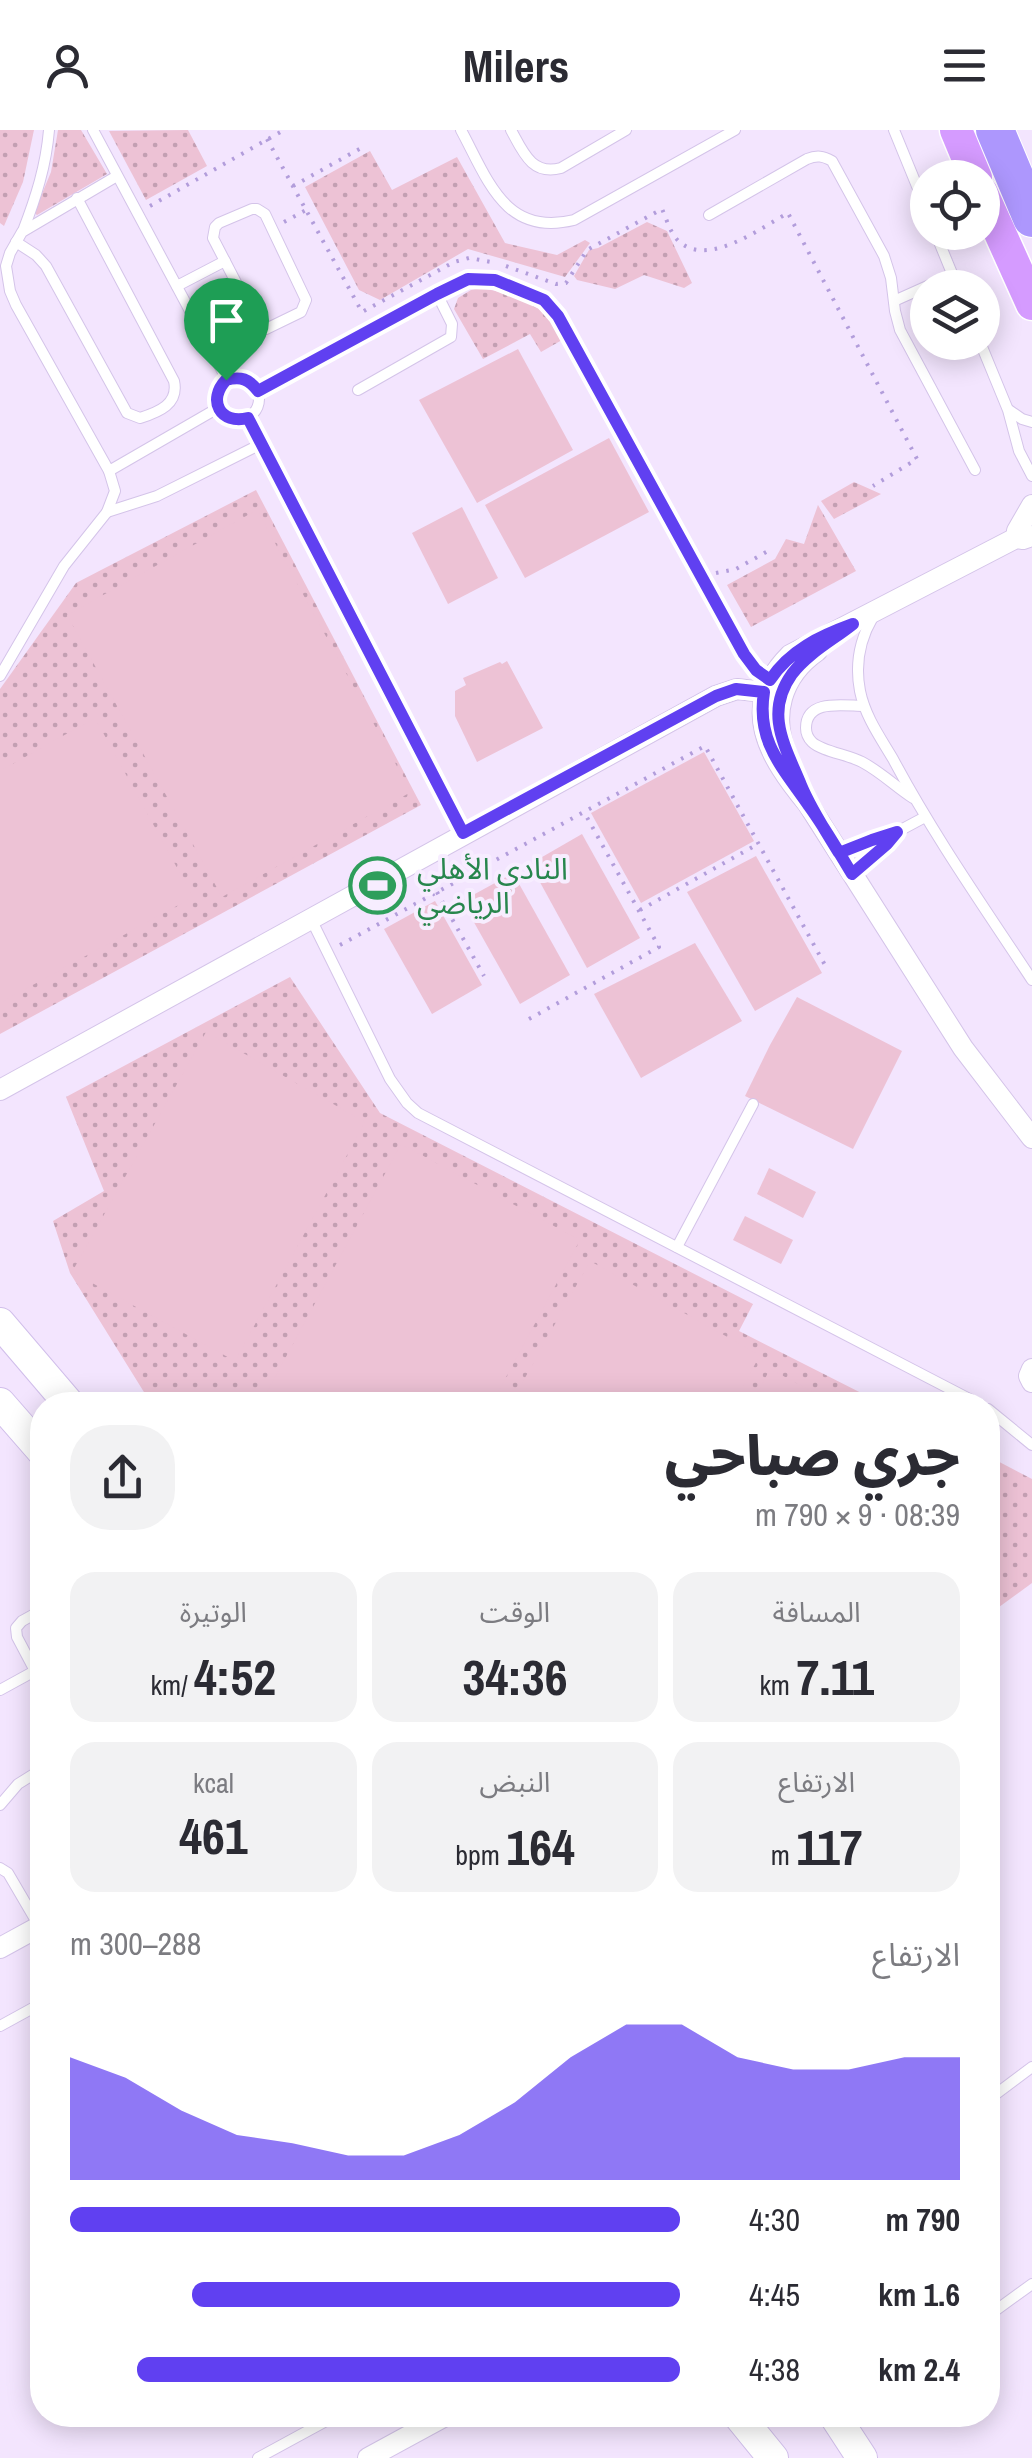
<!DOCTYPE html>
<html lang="ar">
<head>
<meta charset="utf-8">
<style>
  :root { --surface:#fff; --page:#f2f2f3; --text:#2b2b33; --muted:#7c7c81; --accent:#6040f1 }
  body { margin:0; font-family:"Archivo Narrow","Noto Sans Arabic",sans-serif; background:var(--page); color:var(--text); direction:rtl; height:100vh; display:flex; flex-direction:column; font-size:38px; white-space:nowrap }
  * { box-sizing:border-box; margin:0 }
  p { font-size:32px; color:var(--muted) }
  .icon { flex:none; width:55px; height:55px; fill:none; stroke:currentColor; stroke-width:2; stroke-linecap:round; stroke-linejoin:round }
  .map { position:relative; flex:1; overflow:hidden; direction:ltr }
  .details { position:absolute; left:30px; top:1262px; width:970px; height:1035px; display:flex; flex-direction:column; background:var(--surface); border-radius:40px; box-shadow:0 5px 25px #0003; direction:rtl }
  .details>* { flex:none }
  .fabs { position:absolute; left:910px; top:30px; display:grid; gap:20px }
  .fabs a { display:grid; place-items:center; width:90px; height:90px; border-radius:50%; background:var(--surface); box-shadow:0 5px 25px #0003; font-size:50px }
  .pin { position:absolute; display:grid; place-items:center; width:85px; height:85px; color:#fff; margin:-102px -42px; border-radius:50% 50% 50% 0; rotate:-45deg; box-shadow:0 0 10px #0007 }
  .pin .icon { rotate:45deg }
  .round { display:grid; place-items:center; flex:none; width:105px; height:105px; border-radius:40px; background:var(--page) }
  .head { display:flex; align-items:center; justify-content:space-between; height:170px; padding:0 40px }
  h1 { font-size:55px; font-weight:800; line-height:75px }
  .stats { display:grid; grid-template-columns:repeat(3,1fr); gap:15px; height:170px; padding:10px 40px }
  .stats div { display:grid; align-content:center; border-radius:25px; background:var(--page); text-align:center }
  .stats b { font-size:50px; font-weight:800 }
  .stats small { font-size:28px; font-weight:400 }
  .stats p { font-size:28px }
  .chart { height:280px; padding:20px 40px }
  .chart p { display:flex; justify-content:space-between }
  .chart svg { width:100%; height:180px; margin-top:10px; fill:var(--accent); opacity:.7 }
  ul { padding:0 40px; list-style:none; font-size:32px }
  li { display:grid; grid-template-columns:160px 120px 1fr; align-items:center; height:75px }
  li i { height:25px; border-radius:12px; background:var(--accent) }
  header { display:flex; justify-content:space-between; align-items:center; height:130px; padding:0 40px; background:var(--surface); font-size:45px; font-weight:800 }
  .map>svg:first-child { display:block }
</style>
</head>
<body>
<header><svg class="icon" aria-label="menu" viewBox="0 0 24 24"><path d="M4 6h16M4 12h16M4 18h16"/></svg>Milers<svg class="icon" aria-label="person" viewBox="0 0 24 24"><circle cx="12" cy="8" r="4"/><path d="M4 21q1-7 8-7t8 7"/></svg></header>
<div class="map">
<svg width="1032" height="2328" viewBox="0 0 1032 2328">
  <defs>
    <pattern id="grass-dots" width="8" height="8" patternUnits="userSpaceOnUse" patternTransform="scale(2.5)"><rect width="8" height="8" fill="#edc2d5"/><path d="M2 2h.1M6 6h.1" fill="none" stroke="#c39fb2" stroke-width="1.8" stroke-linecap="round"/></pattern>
  </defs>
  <rect width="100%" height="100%" fill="#f3e5fe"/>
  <!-- grass -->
  <g fill="url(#grass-dots)">
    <path d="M 0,0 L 34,0 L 23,52 L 4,96 L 0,93 Z"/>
    <path d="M 58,0 L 81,0 L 107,44 L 37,85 L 34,83 L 51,42 Z"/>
    <path d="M 188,0 L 207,36 L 146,70 L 109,1 Z"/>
    <path d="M 370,21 L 392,60 L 457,27 L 505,113 L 557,125 L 585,110 L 590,113 L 565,147 L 468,119 L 380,170 L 359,160 L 305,57 Z"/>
    <path d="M 647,92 L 667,101 L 692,153 L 684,158 L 644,145 L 615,159 L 577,150 L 574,146 L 589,120 L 598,118 Z"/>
    <path d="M 481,158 C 522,166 542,172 562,210 L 541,222 L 530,204 L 483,229 L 454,179 L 458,168 L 471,160 Z"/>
    <path d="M 854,352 L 881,364 L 834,389 L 821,371 Z"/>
    <path d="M 256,360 L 421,675 L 0,904 L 0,559 L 76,453 Z"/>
    <path d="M 818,375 L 856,441 L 751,497 L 727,455 L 775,429 L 786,409 L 804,414 Z"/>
    <path d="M 290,847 L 380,983 L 753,1174 L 739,1201 L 885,1275 L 152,1275 L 70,1143 L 53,1091 L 104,1061 L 66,967 Z"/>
    <path d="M 988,1326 L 1032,1349 L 1032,1453 L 988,1485 Z"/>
  </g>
  <!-- garden -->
  <g fill="#edc2d5">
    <path d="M 518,219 L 573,320 L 477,373 L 419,270 Z"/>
    <path d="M 609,308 L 649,382 L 525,448 L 485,375 Z"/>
    <path d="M 462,377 L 498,448 L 448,474 L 412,403 Z"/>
    <path d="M 257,380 L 411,662 L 222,767 L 67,485 Z"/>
    <path d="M 507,531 L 543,598 L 477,632 L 455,586 L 455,561 L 466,555 L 463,548 L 500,532 L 502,534 Z"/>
    <path d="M 95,588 L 193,767 L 0,873 L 0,641 Z"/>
    <path d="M 704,622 L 754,711 L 641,773 L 591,683 Z"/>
    <path d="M 582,704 L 640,808 L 587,838 L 530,734 Z"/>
    <path d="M 756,726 L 822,843 L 755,881 L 687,762 Z"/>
    <path d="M 513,743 L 570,845 L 520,874 L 462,771 Z"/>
    <path d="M 435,771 L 482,855 L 432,884 L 384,799 Z"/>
    <path d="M 695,813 L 742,891 L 641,948 L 594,864 Z"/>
    <path d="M 797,867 L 902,921 L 853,1019 L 745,966 L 770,915 Z"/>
    <path d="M 206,902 L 365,992 L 235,1231 L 72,1142 Z"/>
    <path d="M 401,1014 L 580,1110 L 491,1275 L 260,1275 Z"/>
    <path d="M 769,1038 L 816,1062 L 803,1088 L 757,1064 Z"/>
    <path d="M 745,1086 L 793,1110 L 781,1134 L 733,1110 Z"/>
    <path d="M 590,1131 L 760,1225 L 733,1275 L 557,1275 L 521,1255 Z"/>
    <path d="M 770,1239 L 838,1275 L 751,1275 Z"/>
  </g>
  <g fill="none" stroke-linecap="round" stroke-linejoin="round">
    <defs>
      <g id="lane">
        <path d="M 93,0 L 227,250"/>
        <path d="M 461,0 C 488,50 505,107 574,90 L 735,0"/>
        <path d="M 511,0 C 523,22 532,46 561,38 L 626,0"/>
        <path d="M 894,0 L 928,83"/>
        <path d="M 252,79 L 257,79 L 265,84 L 306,170 L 301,182 L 266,199 L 257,193 L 213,108 L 215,97 L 219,93 Z"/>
        <path d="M 709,85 L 807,29 C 817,25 823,26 832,31 L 884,126 L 891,148 L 895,181 L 900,200 L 975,340"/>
        <path d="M 23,101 C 36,67 46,36 49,0"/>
        <path d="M 935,102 L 958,158"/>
        <path d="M 16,112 L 36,125 L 46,136 L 127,283 L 140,288 C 159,282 179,274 174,251 L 77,68"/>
        <path d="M 177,156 L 225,131"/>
        <path d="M 894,171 L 952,145"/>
        <path d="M 980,212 L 1008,280 L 1019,321 L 1032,346"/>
        <circle cx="238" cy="269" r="21"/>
        <path d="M 358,260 L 451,207 L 452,194 L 437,164"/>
        <path d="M 258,261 L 437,164 L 468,149 L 495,150 L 544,171 L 559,185 L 744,524 L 756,541 L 770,549"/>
        <path d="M 1009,280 L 1022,289 L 1032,292"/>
        <path d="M 248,288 L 463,703"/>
        <path d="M 109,341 L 218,278"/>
        <path d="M 107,382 L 157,366 L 261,314"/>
        <path d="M 873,487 C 860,509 855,535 860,561 C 865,586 880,607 893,629 C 934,706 984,777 1032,850"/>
        <path d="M 0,546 L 64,436 L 107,382 L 115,361 L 109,341 L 16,175 L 10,161 L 6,136 L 10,123 L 22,102 L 117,46"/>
        <path d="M 864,576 C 845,576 806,568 806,598 C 806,603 808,608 812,612 C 821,621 849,625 862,632 C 881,642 896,657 913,668"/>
        <path d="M 839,723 L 897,702 L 925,687"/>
        <path d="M 853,743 L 895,704"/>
        <path d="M 311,789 L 390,949 L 407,973 L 418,983 L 981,1275"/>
        <path d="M 677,1117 L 753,974"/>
        <path d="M 988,1279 L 1032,1315"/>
        <path d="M 35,1541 L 17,1507 L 16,1498 L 22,1491 L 42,1480"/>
        <path d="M 0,1560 L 42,1537"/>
        <path d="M 0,1675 L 18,1654 L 42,1639"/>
        <path d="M 0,1738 L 8,1743 L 39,1796"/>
        <path d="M 0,1896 L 42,1873"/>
        <path d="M 988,1970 L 1032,1937"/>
        <path d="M 988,2186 L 1032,2154"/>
        <path d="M 258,2328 L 337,2285"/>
      </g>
      <g id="street">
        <path d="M 1032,406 L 1023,409 L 1016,408 L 790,525 C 738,577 769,627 808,674 L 963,918 L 1032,1008"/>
        <path d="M 1016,408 L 1017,401 L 1032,375"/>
        <path d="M 787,626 C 770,586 781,546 817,521"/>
        <path d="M 0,960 L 716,566 L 737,559 L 764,562"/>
        <path d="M 1032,1239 L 1029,1246 L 1032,1252"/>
        <path d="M 0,1818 L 42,1795"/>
        <path d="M 368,2328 L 447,2285"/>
      </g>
      <g id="secondary">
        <path d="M 0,1193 L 70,1275"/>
        <path d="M 0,1273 L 42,1321"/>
        <path d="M 738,2285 L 773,2328"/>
        <path d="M 834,2285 L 862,2328"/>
      </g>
      <g id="primary">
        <path d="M 956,0 L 976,48"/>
        <path d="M 982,63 L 1032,174"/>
      </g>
      <path id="highway" d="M 995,0 L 1032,88"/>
    </defs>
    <!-- lane casing -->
    <use href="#lane" stroke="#d4c4e9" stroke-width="12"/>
    <!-- street casing -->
    <use href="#street" stroke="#d4c4e9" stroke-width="22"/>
    <!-- secondary casing -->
    <use href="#secondary" stroke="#d1bfeb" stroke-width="32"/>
    <!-- primary casing -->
    <use href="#primary" stroke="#fff" stroke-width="35"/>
    <!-- highway casing -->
    <use href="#highway" stroke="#fff" stroke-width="40"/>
    <!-- path -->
    <g stroke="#b29ddb" stroke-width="4" stroke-dasharray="2.5 8" stroke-linecap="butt">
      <path d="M 267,9 L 362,182 L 454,132 L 469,128 L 497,133"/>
      <path d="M 293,56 L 363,17"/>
      <path d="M 150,76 L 284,0"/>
      <path d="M 284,92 L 306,80"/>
      <path d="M 506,136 L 556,154 L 566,153 L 587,120 L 662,79 C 667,90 671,106 681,113 C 710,136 761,98 788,83 L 917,329 L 873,356"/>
      <path d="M 716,443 L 736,439 L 768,421"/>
      <path d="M 437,762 L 484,846"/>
      <path d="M 640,780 L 758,714"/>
      <path d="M 340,815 L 705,616 L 826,837"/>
      <path d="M 529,889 L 659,817 L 584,682"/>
    </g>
    <!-- lane -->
    <use href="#lane" stroke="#fff" stroke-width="10"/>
    <!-- street -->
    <use href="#street" stroke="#fff" stroke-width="20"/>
    <!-- secondary -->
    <use href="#secondary" stroke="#fff" stroke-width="30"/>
    <!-- primary -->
    <use href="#primary" stroke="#d59bff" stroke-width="32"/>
    <!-- highway -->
    <use href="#highway" stroke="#ad97fd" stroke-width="38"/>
  </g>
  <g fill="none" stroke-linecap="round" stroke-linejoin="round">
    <defs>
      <path id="route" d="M 226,250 C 207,270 220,295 248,288 L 463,703 L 716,566 L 736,559 L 764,562 C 756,612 783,638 809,676 C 825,698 838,721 852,744 L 887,714 L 897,702 L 872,710 L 839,723 C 825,700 811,679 801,655 C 785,616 764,583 792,544 C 808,523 833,510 853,494 C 820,506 790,520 770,550 L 756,540 L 744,524 L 558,186 L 544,170 L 495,150 L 468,149 L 437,164 L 258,261 C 249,249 241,246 226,250"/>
    </defs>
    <!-- route casing -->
    <use href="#route" stroke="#fff" stroke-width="20"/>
    <!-- route -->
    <use href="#route" stroke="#6040f1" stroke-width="12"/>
  </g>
  <!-- icons -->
  <defs>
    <symbol id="stadium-ring" viewBox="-11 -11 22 22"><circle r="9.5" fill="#f7edff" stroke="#2e9e5b" stroke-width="1.5"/><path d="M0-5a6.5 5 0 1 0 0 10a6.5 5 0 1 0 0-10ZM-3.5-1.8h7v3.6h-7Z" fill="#2e9e5b"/></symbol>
  </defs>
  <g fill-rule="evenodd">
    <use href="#stadium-ring" x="346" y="724" width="63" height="63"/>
  </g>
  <g text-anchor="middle" stroke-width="8" stroke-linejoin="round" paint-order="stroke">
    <!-- leisure labels -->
    <g font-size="30" fill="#27864d" stroke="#f7edff" text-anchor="start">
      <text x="417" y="749">النادي الأهلي<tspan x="417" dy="34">الرياضي</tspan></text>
    </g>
  </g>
</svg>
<div class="fabs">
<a><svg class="icon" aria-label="locate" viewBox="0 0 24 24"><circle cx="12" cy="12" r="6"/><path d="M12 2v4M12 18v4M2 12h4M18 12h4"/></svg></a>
<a><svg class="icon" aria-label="layers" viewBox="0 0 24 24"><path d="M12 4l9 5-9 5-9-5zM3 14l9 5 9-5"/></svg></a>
</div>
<div class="pin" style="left:226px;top:250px;background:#1e9e55"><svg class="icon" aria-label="arrive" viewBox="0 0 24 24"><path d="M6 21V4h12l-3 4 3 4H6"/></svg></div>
<section class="details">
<div class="head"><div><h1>جري صباحي</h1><p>08:39 · 9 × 790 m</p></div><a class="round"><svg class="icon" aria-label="share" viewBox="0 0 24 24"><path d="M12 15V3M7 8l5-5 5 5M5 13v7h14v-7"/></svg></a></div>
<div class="stats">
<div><p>المسافة</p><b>7.11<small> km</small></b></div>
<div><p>الوقت</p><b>34:36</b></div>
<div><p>الوتيرة</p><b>4:52<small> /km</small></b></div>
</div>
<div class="stats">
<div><p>الارتفاع</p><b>117<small> m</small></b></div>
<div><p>النبض</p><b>164<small> bpm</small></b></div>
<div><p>kcal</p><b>461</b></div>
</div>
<div class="chart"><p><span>الارتفاع</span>288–300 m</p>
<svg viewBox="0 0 160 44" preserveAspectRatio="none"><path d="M0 44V14L10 19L20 27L30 33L40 35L50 38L60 38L70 33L80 25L90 14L100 6L110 6L120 14L130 17L140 17L150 14L160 14V44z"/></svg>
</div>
<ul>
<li><b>790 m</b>4:30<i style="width:100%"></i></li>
<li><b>1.6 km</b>4:45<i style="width:80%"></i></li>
<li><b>2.4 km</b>4:38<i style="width:89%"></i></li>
</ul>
</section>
</div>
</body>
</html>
